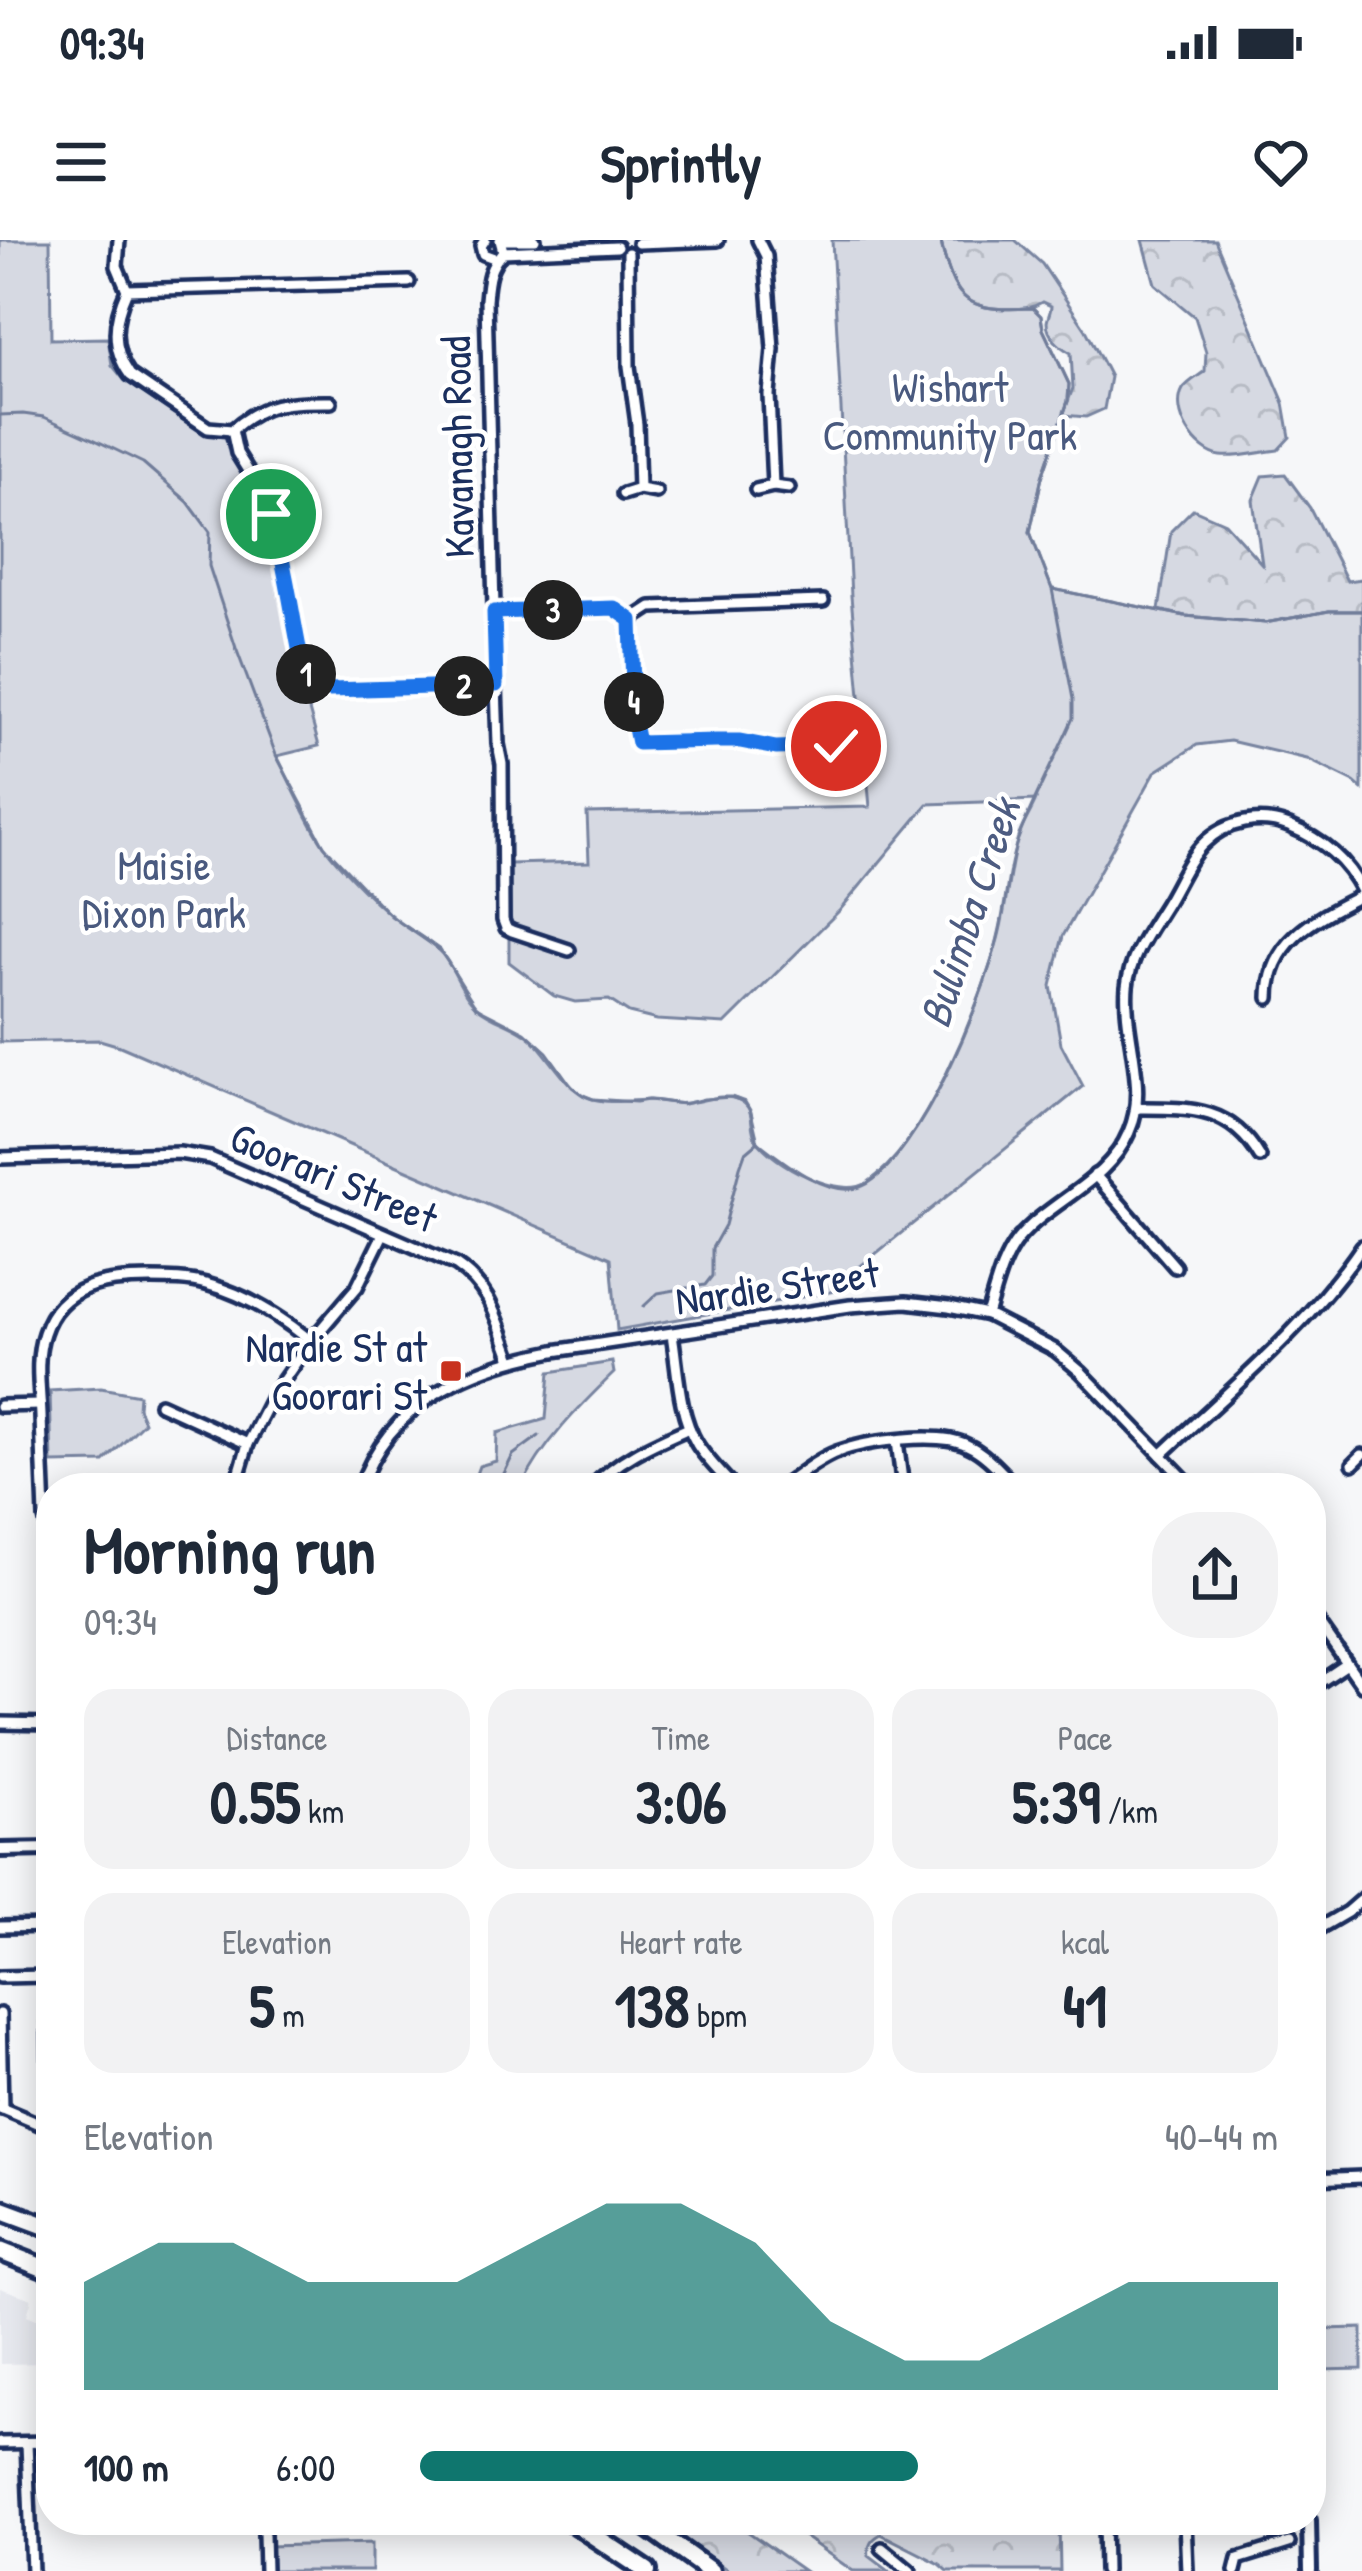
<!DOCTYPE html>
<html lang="en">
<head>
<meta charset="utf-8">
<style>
  :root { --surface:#fff; --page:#f2f2f3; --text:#1f2937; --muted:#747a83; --accent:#0f766e }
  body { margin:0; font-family:"Patrick Hand",sans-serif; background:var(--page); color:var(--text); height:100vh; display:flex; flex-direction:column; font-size:45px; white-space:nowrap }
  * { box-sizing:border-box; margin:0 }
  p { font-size:39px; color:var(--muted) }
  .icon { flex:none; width:66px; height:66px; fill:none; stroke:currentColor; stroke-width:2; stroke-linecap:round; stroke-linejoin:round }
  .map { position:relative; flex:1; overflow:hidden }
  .sheet { position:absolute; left:36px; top:1233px; width:1290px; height:1062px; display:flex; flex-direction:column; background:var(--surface); border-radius:48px; box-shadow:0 6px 30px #0003 }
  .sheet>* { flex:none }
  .pin { position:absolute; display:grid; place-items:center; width:102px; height:102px; color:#fff; margin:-51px; border:6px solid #fff; border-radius:50%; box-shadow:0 3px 12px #0007 }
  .km { position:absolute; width:60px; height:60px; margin:-30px; border-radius:50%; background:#222; color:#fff; font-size:33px; line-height:60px; text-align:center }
  .round { display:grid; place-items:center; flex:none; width:126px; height:126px; border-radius:48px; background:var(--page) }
  .summary { display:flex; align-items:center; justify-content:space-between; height:204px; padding:0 48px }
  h1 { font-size:66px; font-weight:700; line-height:90px }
  .metrics { display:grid; grid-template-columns:repeat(3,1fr); gap:18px; height:204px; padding:12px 48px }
  .metrics div { display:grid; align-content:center; border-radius:30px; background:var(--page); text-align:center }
  .metrics b { font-size:60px; font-weight:700 }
  .metrics small { font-size:33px; font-weight:400 }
  .metrics p { font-size:33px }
  .chart { height:336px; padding:24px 48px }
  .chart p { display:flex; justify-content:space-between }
  .chart svg { width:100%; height:216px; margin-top:12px; fill:var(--accent); opacity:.7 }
  ul { padding:0 48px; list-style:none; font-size:39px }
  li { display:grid; grid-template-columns:192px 144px 1fr; align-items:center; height:90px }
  li i { height:30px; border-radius:15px; background:var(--accent) }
  .status { display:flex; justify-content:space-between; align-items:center; height:84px; padding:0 60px; background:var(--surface); direction:ltr }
  .status svg { height:33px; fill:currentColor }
  header { display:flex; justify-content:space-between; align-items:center; height:156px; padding:0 48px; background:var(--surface); font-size:54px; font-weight:700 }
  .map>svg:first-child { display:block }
</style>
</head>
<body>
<div class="status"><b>09:34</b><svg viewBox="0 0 49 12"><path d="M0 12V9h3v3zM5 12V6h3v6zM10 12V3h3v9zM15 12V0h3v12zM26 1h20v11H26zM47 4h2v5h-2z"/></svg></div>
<header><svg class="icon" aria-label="menu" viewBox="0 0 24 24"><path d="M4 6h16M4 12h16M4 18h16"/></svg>Sprintly<svg class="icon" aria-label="heart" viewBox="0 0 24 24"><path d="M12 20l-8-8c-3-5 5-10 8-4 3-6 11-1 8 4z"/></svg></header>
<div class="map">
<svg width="1362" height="2331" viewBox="0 0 1362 2331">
  <defs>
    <pattern id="forest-crowns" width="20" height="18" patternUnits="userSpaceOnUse" patternTransform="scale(3)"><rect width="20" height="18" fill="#d6d9e2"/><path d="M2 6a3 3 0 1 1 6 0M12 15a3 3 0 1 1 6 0" fill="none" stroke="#b7bbc4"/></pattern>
  </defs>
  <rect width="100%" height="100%" fill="#f6f7f9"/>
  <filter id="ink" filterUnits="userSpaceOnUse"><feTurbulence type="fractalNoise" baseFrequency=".00833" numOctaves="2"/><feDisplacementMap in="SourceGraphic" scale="24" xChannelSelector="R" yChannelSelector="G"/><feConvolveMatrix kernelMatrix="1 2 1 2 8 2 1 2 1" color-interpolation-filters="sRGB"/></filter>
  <g filter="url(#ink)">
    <!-- built -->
    <path fill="#e6e8ee" d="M 0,2048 L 32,2059 L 27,2075 L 51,2085 L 51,2123 L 0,2124 Z"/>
    <!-- forest -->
    <g fill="url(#forest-crowns)" stroke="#7884a0" stroke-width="3">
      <path d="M 941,0 L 1015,0 L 1042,24 L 1086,90 L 1110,137 L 1104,169 L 1086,177 L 1063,175 L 1073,148 L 1071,113 C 1060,107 1047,96 1047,82 C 1048,76 1051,71 1051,66 L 1042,62 C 1030,70 1019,68 1005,69 C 971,70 959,59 948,28 C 945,18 942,11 941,0 Z"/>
      <path d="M 1143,0 L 1215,0 L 1284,163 L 1290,197 L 1278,210 C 1260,212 1239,218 1221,216 C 1196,213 1170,173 1183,149 C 1187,142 1199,136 1205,131 L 1206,112 L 1195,77 L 1155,44 Z"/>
      <path d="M 1285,234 L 1310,268 L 1347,341 L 1362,339 L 1362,371 L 1329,371 L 1265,383 L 1185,376 L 1159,370 L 1171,291 L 1193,269 L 1225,283 L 1262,324 L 1253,260 L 1263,236 Z"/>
      <path d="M 657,2280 L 723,2280 L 747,2291 L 804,2331 L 729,2331 Z"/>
      <path d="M 771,2280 L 1059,2280 L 1060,2331 L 948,2331 L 940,2324 L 881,2294 C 872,2299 867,2305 869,2316 L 889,2331 L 853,2331 L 799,2293 Z"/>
    </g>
    <!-- park -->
    <g fill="#d6d9e2" stroke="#7884a0" stroke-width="3">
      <path d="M 0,0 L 50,0 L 51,99 L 108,98 L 112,125 L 125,141 L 205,194 L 225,196 C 233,227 256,250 266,279 C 278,314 282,353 289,389 C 297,429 308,467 319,506 L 277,516 C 292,545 305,577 323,604 C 335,622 374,662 392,676 C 405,688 423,696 436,708 C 454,723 459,752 477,767 C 493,781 516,784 532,799 C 549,815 567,849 587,857 C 607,865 630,860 650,860 C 662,860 674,865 686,863 C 703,862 722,852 739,860 C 757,869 748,885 756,899 C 772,924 840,960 867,943 C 927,903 979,767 998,699 C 1007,667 1008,632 1017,601 C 1021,586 1031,573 1036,560 L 928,564 L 840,670 L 725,784 L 657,780 L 629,773 L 609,760 L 575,762 L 554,756 L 509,722 L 509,624 L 589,622 L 587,573 L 870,567 L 851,356 L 832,0 L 941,0 C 942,13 947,25 951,37 C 965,74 1000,69 1033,68 L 1041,76 L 1043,89 L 1069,144 L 1068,161 L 1042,237 L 1030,292 L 1052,349 L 1185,376 L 1265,383 L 1329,371 L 1362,371 L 1362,549 L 1354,542 L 1307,519 L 1230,501 L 1197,505 L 1155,532 L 1063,696 L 1051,746 L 1061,804 L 1083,846 L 842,1041 L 836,1051 L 617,1090 L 611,1018 L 120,806 L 100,800 L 0,802 Z"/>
      <path d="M 612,1122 L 614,1133 C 580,1166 542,1204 521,1248 L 471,1248 L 479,1226 L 496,1221 L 497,1193 L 546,1179 L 550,1132 Z"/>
      <path d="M 101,1148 L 139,1155 L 138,1168 L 144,1182 L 104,1222 L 52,1223 L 50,1151 Z"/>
      <path d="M 1362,2088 L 1362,2129 L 1319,2130 L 1321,2089 Z"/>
      <path d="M 372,2303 L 372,2331 L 269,2331 L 269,2306 Z"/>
    </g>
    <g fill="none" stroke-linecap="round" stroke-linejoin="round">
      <!-- stream -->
      <g stroke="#707c99" stroke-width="3">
        <path d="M 0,175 L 23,174 L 44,177 L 93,199 L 143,223 L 188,262 L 210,292 L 209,326 L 236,408 L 276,515 L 324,606 L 391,676 L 440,710 L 476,767 L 525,792 L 547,812 L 572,847 L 583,855 L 593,859 L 636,862 L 648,860 L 684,864 L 704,859 L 731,857 L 745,862 L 751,872 L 758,902 C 781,920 831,961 863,946 C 919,919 986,753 999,693 C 1007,661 1007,625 1020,594 C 1035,555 1056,517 1073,478 L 1073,459 L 1052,349 L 1030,292 L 1042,237 L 1068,161 L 1069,144 L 1043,89 L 1041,76 L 1033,68 C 1000,69 965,74 951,37 C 947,25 942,13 941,0"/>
        <path d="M 1053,349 L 1185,376 L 1265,383 L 1329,371 L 1362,371"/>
        <path d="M 644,1066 L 658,1053 L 705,1045 L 712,1036 L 712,1008 L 725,985 L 740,927 L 745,913 L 758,902"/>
        <path d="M 497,1248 L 513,1215 L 539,1196"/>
      </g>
      <defs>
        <g id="minor">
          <path d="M 119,0 L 117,26 L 127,50 C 114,79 110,107 130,135 L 208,188 L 232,190 L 237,213 L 261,252 L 280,303 L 286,350 L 303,428 C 309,441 317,446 330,450 L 496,445"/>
          <path d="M 485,0 L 481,6 L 483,14 L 494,18"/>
          <path d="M 500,0 L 503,11 C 489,28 488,37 486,60 L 496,445 L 498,504 L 502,524 L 503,680 L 506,688 L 512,691 L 569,710"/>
          <path d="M 506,0 L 535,0"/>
          <path d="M 758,0 L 766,16 L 773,109 L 769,155 L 773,246"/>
          <path d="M 638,3 L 718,0"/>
          <path d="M 628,13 L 629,126 L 637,184 L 639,249"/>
          <path d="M 501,15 L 503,12 L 617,7"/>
          <path d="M 127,50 L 409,42"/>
          <path d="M 232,190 C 265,161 288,162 331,162"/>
          <path d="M 756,250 L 773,246 L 789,248"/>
          <path d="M 623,254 L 639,249 L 656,252"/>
          <path d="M 494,372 L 614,368 L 631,380 L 635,483 L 639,503 L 716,501 L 740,501 L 776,508 L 836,506"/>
          <path d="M 631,380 L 651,367 L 823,361"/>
          <path d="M 1269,758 C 1269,700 1317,678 1362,655"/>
          <path d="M 1137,868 C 1190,868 1230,866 1260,917"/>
          <path d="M 0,918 L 179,913 L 210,918 L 456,1025 C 492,1049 497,1081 512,1119"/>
          <path d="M 1095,935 L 1175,1027"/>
          <path d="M 987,1075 C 995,1050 1001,1020 1018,999 C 1051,960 1108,942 1129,892 C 1149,848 1123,794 1127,747 C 1130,716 1149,691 1165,665 C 1177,646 1188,618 1204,603 C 1226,581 1261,575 1289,586 C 1321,599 1347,620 1362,651"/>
          <path d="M 672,1094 C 678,1130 678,1172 697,1204 C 707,1220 722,1234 734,1248"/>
          <path d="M 160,1164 L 248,1204"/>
          <path d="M 0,1166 L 40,1165"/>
          <path d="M 897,1201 L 903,1248"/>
          <path d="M 1161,1215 C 1231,1149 1308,1086 1362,1006"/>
          <path d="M 1353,1224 L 1362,1215"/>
          <path d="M 235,1248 L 248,1204 L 273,1155 L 311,1101 L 357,1047 L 383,994"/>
          <path d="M 360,1248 C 390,1160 471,1127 554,1111 L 850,1066 L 906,1062 L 949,1067 L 987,1075 L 1055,1110 L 1081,1132 L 1193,1248"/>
          <path d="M 591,1248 C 619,1218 653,1204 689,1188"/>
          <path d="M 780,1248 C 798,1236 816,1220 837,1212 C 866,1201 939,1191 967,1205 C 987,1214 1001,1232 1017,1248"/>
          <path d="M 51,1302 L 45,1278 C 44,1244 42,1210 41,1176 C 40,1148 35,1119 44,1093 C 60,1044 107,1039 151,1039 C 169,1039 188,1039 206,1044 C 245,1054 280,1076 311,1101"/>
          <path d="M 1311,1372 L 1362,1445"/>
          <path d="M 1311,1448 L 1347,1424"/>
          <path d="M 0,1483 L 51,1484"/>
          <path d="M 0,1687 L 51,1686"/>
          <path d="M 1311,1693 L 1347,1672 L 1362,1659"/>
          <path d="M 47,1736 L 50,1889"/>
          <path d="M 0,1737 L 49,1736"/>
          <path d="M 0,1774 L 2,1869"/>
          <path d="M 1,1868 L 51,1889"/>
          <path d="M 1311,1939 L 1362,1937"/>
          <path d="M 0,2203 L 51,2202"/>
          <path d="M 27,2203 L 32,2331"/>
          <path d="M 1104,2280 L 1105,2331"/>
          <path d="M 1185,2280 L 1187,2331"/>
          <path d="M 264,2294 L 265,2331"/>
          <path d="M 882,2308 L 910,2331"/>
          <path d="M 1235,2331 L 1238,2319 L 1289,2303"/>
        </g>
        <g id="tertiary">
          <path d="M 0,1610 L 51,1609"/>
          <path d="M 1309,2280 L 1310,2331"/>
        </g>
        <g id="motorway">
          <path d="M 0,1969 L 51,1988"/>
          <path d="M 0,2011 L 51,2031"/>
          <path d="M 570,2280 L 647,2331"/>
          <path d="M 639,2280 L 710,2331"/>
        </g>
      </defs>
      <!-- minor casing -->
      <use href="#minor" stroke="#1b2f5e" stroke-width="18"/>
      <!-- tertiary casing -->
      <use href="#tertiary" stroke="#1b2f5e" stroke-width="20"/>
      <!-- motorway casing -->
      <use href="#motorway" stroke="#1b2f5e" stroke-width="26"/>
      <!-- minor -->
      <use href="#minor" stroke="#fff" stroke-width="9"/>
      <!-- tertiary -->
      <use href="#tertiary" stroke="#fff" stroke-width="10"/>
      <!-- motorway -->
      <use href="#motorway" stroke="#fff" stroke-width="16"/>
    </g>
  </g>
  <g fill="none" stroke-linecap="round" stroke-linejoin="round" filter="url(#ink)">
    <defs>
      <path id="route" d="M 271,274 C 286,324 292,377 303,428 C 309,441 317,446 330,450 L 496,445 L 494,372 L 614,368 L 631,380 L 634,483 L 638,503 L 716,501 L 740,501 L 776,508 L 836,506"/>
    </defs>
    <!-- route casing -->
    <use href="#route" stroke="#fff" stroke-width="24"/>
    <!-- route -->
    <use href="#route" stroke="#1a73e8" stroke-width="15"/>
  </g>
  <!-- markers -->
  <rect fill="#c8321e" stroke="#fff" stroke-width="4.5" x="439" y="1119" width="24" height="24" rx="6"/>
  <g text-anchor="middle" stroke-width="9" stroke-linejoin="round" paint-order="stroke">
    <!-- park labels -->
    <g font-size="42" fill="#4a5a7f" stroke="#fff">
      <text x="950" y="162">Wishart<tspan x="950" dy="48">Community Park</tspan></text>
      <text x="164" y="640">Maisie<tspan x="164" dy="48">Dixon Park</tspan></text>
    </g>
    <!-- street labels -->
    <g font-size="42" fill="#1b2f5e" stroke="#fff">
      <text transform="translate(457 207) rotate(-91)" y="15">Kavanagh Road</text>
      <text transform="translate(334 937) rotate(23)" y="15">Goorari Street</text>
      <text transform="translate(777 1046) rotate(-8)" y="15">Nardie Street</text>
    </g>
    <!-- poi labels -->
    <g font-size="42" fill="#1b2f5e" stroke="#fff" text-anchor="end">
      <text x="427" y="1122">Nardie St at<tspan x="427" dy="48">Goorari St</tspan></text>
    </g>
    <!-- water labels -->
    <g font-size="45" font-style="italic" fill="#4d5c81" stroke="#fff">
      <text transform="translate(969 673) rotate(-72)" y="16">Bulimba Creek</text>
    </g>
  </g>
</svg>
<div class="pin" style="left:271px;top:274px;background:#1e9e55"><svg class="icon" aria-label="arrive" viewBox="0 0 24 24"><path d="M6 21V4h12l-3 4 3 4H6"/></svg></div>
<div class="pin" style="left:836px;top:506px;background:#d93025"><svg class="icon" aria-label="check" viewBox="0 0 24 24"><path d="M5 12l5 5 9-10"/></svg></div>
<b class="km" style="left:306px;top:434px">1</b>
<b class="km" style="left:464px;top:446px">2</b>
<b class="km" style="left:553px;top:370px">3</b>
<b class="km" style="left:634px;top:462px">4</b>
<section class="sheet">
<div class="summary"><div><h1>Morning run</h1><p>09:34</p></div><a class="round"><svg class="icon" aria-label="share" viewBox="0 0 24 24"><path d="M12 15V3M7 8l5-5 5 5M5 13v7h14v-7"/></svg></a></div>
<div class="metrics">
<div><p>Distance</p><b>0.55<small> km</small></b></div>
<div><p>Time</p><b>3:06</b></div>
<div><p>Pace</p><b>5:39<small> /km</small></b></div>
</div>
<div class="metrics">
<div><p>Elevation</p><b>5<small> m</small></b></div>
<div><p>Heart rate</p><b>138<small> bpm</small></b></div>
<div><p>kcal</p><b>41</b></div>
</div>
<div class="chart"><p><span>Elevation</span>40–44 m</p>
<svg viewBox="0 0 160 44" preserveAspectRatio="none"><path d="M0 44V22L10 14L20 14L30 22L40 22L50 22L60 14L70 6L80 6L90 14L100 30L110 38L120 38L130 30L140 22L150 22L160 22V44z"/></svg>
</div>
<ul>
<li><b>100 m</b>6:00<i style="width:58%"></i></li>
</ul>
</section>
</div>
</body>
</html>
